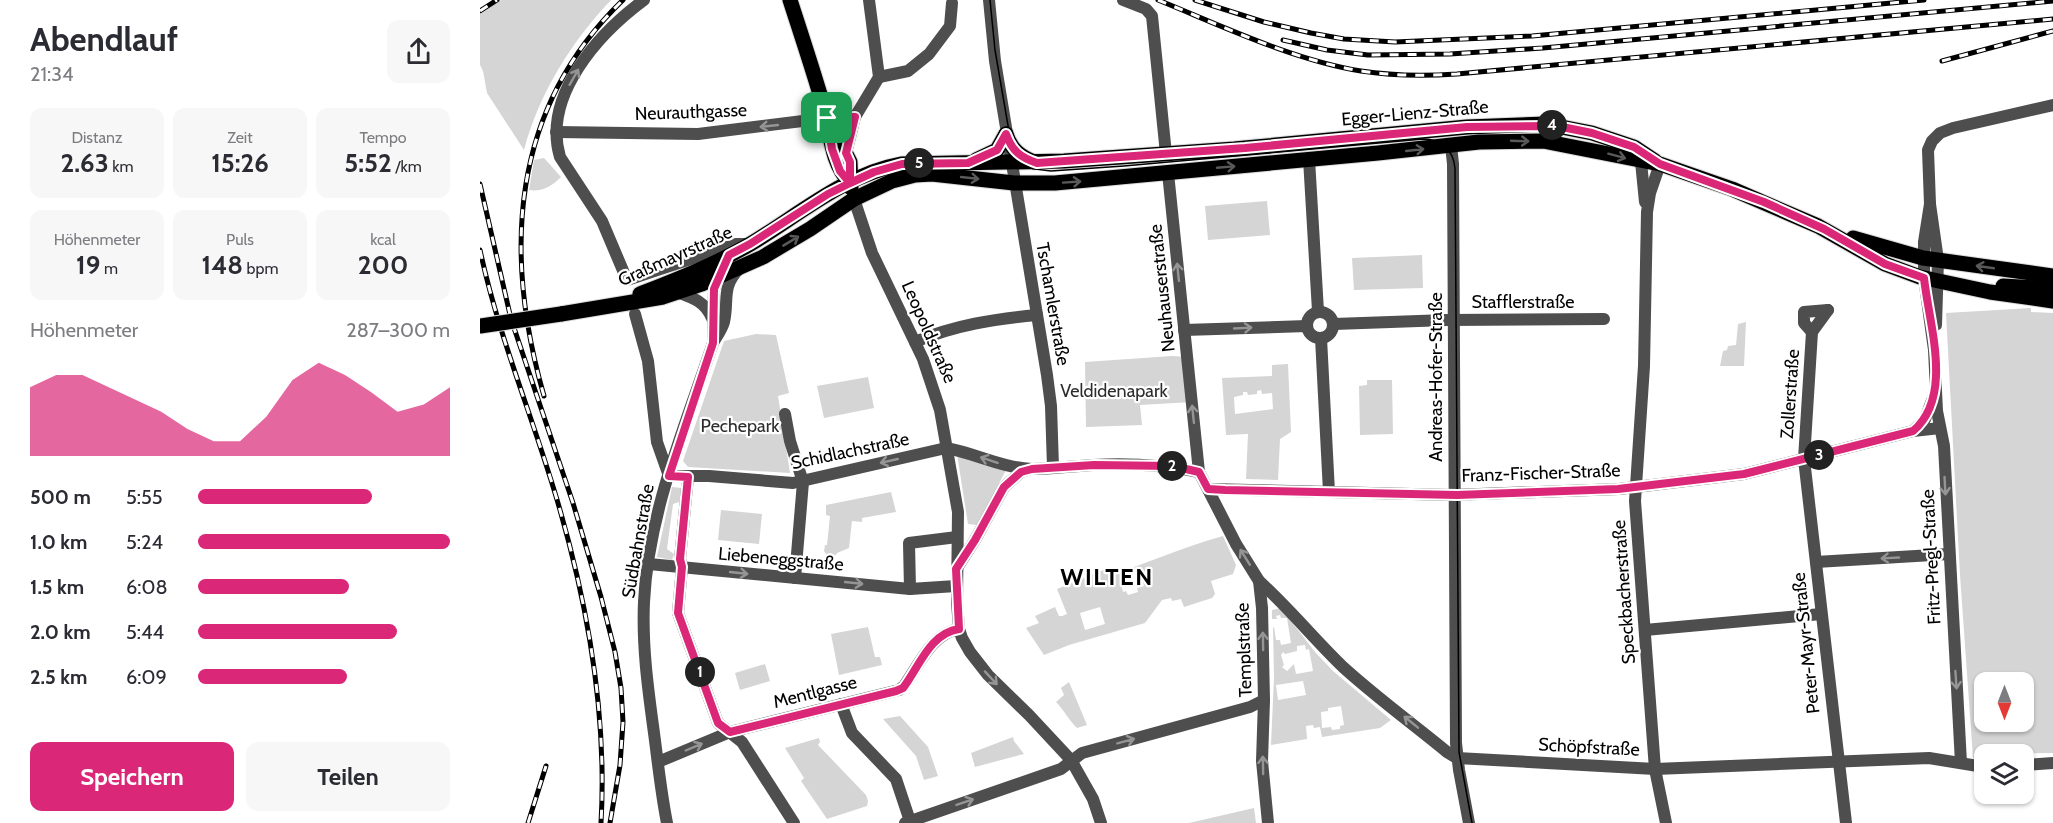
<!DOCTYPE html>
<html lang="de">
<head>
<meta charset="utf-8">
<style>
  :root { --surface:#fff; --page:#f7f7f7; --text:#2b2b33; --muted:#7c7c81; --accent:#db2777 }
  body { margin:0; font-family:Cabin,sans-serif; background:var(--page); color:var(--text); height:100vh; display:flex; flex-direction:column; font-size:22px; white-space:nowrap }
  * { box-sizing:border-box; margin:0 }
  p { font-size:20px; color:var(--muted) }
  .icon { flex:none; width:33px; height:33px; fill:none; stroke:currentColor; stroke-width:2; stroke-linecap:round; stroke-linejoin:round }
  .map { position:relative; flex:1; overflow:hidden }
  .panel { display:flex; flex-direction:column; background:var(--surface); width:480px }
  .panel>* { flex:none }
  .needle { width:39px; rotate:180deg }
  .controls { position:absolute; left:1494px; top:672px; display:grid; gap:12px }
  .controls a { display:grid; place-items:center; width:60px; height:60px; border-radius:12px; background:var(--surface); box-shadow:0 2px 4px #0004; font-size:30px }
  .pin { position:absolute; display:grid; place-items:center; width:51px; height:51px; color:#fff; margin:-26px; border-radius:12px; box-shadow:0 3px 9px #0006 }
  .km { position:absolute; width:30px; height:30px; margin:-15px; border-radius:50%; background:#222; color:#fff; font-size:16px; line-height:30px; text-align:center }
  .round { display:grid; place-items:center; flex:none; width:63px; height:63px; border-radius:12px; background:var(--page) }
  .summary { display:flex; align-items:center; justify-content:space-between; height:102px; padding:0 30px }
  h1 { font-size:33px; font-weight:700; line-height:45px }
  .metrics { display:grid; grid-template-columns:repeat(3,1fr); gap:9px; height:102px; padding:6px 30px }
  .metrics div { display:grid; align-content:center; border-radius:12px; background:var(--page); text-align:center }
  .metrics b { font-size:26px; font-weight:700 }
  .metrics small { font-size:16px; font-weight:400 }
  .metrics p { font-size:16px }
  .chart { height:168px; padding:12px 30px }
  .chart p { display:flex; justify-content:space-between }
  .chart svg { width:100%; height:108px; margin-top:6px; fill:var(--accent); opacity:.7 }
  .cta { display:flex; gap:12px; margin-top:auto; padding:12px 30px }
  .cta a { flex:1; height:69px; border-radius:12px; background:var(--accent); color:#fff; font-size:24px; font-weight:700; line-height:69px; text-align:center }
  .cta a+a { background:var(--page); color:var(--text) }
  ul { padding:0 30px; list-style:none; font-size:20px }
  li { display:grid; grid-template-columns:96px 72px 1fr; align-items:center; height:45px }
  li i { height:15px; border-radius:8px; background:var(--accent) }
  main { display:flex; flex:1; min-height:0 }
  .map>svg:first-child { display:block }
</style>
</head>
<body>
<main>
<section class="panel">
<div class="summary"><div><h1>Abendlauf</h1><p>21:34</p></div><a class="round"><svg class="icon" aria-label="share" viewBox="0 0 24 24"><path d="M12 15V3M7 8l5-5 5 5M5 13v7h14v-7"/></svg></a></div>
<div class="metrics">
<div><p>Distanz</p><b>2.63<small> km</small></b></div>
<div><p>Zeit</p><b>15:26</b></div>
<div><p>Tempo</p><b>5:52<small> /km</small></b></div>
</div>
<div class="metrics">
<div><p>Höhenmeter</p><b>19<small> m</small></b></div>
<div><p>Puls</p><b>148<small> bpm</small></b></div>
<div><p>kcal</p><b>200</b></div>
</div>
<div class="chart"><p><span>Höhenmeter</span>287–300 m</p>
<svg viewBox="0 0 160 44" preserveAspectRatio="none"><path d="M0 44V16L10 11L20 11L30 16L40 21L50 26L60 33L70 38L80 38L90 28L100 13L110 6L120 11L130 18L140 26L150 23L160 16V44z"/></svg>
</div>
<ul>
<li><b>500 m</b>5:55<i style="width:69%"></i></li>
<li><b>1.0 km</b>5:24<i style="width:100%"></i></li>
<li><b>1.5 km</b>6:08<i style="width:60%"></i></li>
<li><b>2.0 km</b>5:44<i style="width:79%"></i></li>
<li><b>2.5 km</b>6:09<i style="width:59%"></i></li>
</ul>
<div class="cta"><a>Speichern</a><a>Teilen</a></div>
</section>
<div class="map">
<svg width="1573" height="823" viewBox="0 0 1573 823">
  <rect width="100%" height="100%" fill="#fff"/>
  <!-- green -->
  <g fill="#d5d5d5" fill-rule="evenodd">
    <path d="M 21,0 L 131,0 C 91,42 59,94 44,150 L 7,93 L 3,71 L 0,65 L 0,14 Z"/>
    <path d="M 64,158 L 81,177 C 72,186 62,192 49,190 L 54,160 Z"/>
    <path d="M 787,201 L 790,235 L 728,240 L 725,206 Z"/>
    <path d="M 942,255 L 943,288 L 874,290 L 872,258 Z"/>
    <path d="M 1551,308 L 1551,312 L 1573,313 L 1573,753 L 1504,754 L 1504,757 L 1493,758 L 1480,575 L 1466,313 ZM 1504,682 L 1544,682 L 1544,722 L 1504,722 Z"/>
    <path d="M 1266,322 L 1264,366 L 1240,366 L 1243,351 L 1247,350 L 1248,346 L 1256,345 L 1258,324 Z"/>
    <path d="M 276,334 L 296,335 L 309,393 L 298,396 L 310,473 L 208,467 L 203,461 L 244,341 Z"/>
    <path d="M 692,356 L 707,357 L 712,402 L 660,405 L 662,425 L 606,427 L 605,362 Z"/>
    <path d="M 808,364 L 811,432 L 800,439 L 798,480 L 766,479 L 768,434 L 746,435 L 742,378 L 792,376 L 792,365 ZM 781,390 L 782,394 L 792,393 L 793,409 L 755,414 L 754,397 L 763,395 L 763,392 L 767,392 L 768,395 L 777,394 L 777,391 Z"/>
    <path d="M 388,377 L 394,408 L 344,418 L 337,386 Z"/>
    <path d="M 887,380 L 912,380 L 913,434 L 880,435 L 879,386 L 887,385 Z"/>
    <path d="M 477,454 L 526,470 L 497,525 L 488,524 Z"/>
    <path d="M 192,487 L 202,488 L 199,502 L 193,504 L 187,549 L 194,554 L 192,560 L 177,557 Z"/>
    <path d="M 411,492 L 416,512 L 382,518 L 382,522 L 372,521 L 369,548 L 357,553 L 356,555 L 346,554 L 344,551 L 345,545 L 347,545 L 350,516 L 346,515 L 346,505 Z"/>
    <path d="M 241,510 L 282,514 L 279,544 L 238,540 Z"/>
    <path d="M 743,536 L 756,565 L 753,574 L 731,581 L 735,594 L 732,598 L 704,607 L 701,599 L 692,601 L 691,598 L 682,600 L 665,623 L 589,645 L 564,655 L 546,628 L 559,623 L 555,616 L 575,607 L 579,616 L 582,616 L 587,614 L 577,589 L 626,569 L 629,576 C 667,563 704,547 743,536 ZM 657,572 L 658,576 L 661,575 L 664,586 L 657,588 L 658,592 L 648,595 L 646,591 L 643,592 L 640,581 L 642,580 L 642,577 ZM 620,607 L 625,624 L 605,630 L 600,613 Z"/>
    <path d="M 801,608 L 835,652 L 853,671 L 911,720 L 900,728 L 842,737 L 840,727 L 834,728 L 833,725 L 826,726 L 827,739 L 791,745 L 794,678 L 793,628 L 794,627 L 796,640 L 800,640 L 801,645 L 811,643 L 807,618 L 801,618 L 800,615 L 796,616 L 797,619 L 792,619 L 792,610 ZM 825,645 L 826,650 L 829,649 L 833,671 L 816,674 L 814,664 L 807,671 L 802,667 L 804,665 L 801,655 L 803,652 L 805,654 L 817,651 L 817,646 ZM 823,681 L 826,695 L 798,700 L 796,685 ZM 861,706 L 864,725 L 860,726 L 860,729 L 852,730 L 851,727 L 842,728 L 841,712 L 848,711 L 848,708 Z"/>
    <path d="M 388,627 L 395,657 L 400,657 L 402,665 L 359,675 L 351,634 Z"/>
    <path d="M 285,664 L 290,681 L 260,690 L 255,673 Z"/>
    <path d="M 589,682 L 607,725 L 597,728 C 588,719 584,710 576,702 L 584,695 L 581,688 Z"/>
    <path d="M 420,716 L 448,747 L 458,776 L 444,780 L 436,756 L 403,719 Z"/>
    <path d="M 533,737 L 534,741 L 544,754 L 495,767 L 491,753 Z"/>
    <path d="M 339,738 L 340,742 L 338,745 L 386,795 L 388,801 L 387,806 L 347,819 L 321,781 L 324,778 L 305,748 Z"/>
    <path d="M 774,808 L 776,823 L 709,823 Z"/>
  </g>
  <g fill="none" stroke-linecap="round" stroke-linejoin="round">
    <defs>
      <g id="major">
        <path d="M 310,0 C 321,34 332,67 342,101 C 351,130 349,160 370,183"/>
        <path d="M 353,129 L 370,162 L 371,188"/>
        <path d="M 526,134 C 531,149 539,156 554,162"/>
        <path d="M 496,160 L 517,150 L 526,134"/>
        <path d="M 1373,238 L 1443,258 L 1573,276"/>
        <path d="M 1523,286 L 1573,289"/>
        <path d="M 160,294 C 198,279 237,264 272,243 C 320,214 366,174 422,164 L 584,161 L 754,149 L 987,127 L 1066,124 L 1112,133 L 1154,147 L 1175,161"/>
        <path d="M 81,314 L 183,297 L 222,284 L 283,257 L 330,229 L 374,199 L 412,181 L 435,175 L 452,174 L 534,183 L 575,183 L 898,153 L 999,142 L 1063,141 L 1180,164 L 1252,189 L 1338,226 L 1405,264 L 1440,277 L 1510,292 L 1573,301"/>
      </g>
    </defs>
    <!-- major casing -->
    <use href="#major" stroke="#dbdbdb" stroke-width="17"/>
    <!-- minor -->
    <g stroke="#4e4e4e" stroke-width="12">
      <path d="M 164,0 C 118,34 62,96 80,157 L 122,221 L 147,280 L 256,244 L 269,244"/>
      <path d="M 509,0 L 515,61 L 567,375 L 571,406 L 573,467"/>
      <path d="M 643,0 L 666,9 L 672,16 L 686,154"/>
      <path d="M 399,77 L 428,71 L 449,54 L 470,26 L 472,3"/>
      <path d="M 76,132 L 218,134 L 347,118 L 375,117"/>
      <path d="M 971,145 L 973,164 L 976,743 L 979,770 L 989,823"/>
      <path d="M 366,153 L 375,117 L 399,77 L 389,0"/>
      <path d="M 829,159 L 838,311"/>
      <path d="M 1161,162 L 1165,202"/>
      <path d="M 1180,164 L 1170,193 L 1167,212 L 1164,366 L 1155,501 L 1175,769 L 1186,823"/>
      <path d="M 688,173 L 719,472 L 756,544 L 779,581 L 782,608 L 784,700 L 782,761 L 788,823"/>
      <path d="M 374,199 L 392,253 L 443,359 L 460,410 L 478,512 L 477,602 L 479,629 L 482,638 L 490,652 L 508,675 L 549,715 L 591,760 L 613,799 L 621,823"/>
      <path d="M 1450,204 L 1444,242 L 1444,278 L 1454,350 L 1457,411 L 1464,446 L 1481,763"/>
      <path d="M 197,292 C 214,298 225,302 232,318"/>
      <path d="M 1348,310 L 1332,332 L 1324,459 L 1366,823"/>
      <circle cx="840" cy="325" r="13"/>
      <path d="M 155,314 L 168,361 L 177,442 L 189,476"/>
      <path d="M 854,324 L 967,320 L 1124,319"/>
      <path d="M 1456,325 L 1458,260 L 1450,204 L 1448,150 L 1452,141 L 1460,133 L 1473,128 L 1573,105"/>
      <path d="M 704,330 L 827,326"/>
      <path d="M 1332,332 L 1324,323 L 1324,312 L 1348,310"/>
      <path d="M 841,338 L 849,492"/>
      <path d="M 233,342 L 234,289 L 240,274"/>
      <path d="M 435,342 C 474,325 515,319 557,315"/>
      <path d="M 305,414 L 310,441 L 323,482 L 315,578"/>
      <path d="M 1433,431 L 1445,419 L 1453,398"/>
      <path d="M 189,476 L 229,476 L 313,483 L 466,448 C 495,453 522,468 552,469 C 572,469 593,466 613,465 C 648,463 684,465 719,472"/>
      <path d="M 208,477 L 200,559 L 202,567 L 198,613 L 238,723 L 262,742 L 314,823"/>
      <path d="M 728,489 L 972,495 L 1139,489 L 1264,474 L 1433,431 L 1460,428"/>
      <path d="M 1336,562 L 1469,554"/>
      <path d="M 169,564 L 430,589 L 476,586"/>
      <path d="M 477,568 L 495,540 L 524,487 L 541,472 L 550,469"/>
      <path d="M 779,581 C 809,608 834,639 863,667 C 896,697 933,724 967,752 L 977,758 L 1175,769 L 1449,758 L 1504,767"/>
      <path d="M 430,589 L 429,543 L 477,537"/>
      <path d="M 1165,630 L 1341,614"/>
      <path d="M 361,704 L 372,733 L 416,779 L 430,821"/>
      <path d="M 178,762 L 250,732 L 419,690 L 424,686 C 439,665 452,633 479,629"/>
      <path d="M 1544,765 L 1573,763"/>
      <path d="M 187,823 C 181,793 178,763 174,733 C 168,689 162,646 164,602 C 168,513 205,427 233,343 C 237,336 242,329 244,322 C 249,300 241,287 259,269"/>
      <path d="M 425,823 L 581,769 L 602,753 L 770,707 L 784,700"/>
    </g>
    <!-- major -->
    <use href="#major" stroke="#000" stroke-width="15"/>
    <!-- tram -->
    <path stroke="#000" stroke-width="1.5" d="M 510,0 L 515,50 L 531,143 L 540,160 L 555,169 L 571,171 L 644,166 L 943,139 C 961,139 973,149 975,168 L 979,752 L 992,823"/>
    <defs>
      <g id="rail">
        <path d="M 678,0 C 742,26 813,60 881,71 C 913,76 945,76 977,74 L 1573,19"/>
        <path d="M 715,0 L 784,22 L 831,33 L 864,39 L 915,42 L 1052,36 L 1444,0"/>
        <path d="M 0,11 L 17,0"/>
        <path d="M 803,40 L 847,50 L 888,55 L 970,54 L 1063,48 L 1573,1"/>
        <path d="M 1462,61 L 1573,31"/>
        <path d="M 0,184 L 31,319 L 93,503 L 121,597 L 135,652 L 141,688 L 143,722 L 140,765 L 130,823"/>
        <path d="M 0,250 C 19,339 55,422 80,510 C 109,611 127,718 121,823"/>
        <path d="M 64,396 C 23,253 30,109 143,0"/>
        <path d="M 48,823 L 66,766"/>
      </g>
    </defs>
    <!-- rail casing -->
    <use href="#rail" stroke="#000" stroke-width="5"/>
    <!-- rail -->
    <use href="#rail" stroke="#fff" stroke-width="3" stroke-dasharray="9" stroke-linecap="butt"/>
    <defs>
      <path id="major-bridge" d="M 0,326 L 81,314"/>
    </defs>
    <!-- major-bridge casing -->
    <use href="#major-bridge" stroke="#dbdbdb" stroke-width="17" stroke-linecap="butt"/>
    <!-- major-bridge -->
    <use href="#major-bridge" stroke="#000" stroke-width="15"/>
  </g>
  <!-- one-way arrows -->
  <defs><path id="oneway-shaft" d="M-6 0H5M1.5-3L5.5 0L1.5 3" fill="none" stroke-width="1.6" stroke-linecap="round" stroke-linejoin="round" transform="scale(1.5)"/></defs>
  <g stroke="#959595">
    <use href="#oneway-shaft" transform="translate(94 77) rotate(-60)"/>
    <use href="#oneway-shaft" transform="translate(289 126) rotate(174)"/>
    <use href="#oneway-shaft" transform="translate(698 272) rotate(-96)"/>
    <use href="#oneway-shaft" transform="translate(763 328) rotate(-3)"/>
    <use href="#oneway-shaft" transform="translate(713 414) rotate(-96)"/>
    <use href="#oneway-shaft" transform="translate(509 460) rotate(-162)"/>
    <use href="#oneway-shaft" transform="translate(409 461) rotate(167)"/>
    <use href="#oneway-shaft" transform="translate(1465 486) rotate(87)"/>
    <use href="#oneway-shaft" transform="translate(765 557) rotate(-122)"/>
    <use href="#oneway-shaft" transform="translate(1410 558) rotate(177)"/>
    <use href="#oneway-shaft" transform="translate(259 573) rotate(6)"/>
    <use href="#oneway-shaft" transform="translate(374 583) rotate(6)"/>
    <use href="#oneway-shaft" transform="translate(783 641) rotate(-91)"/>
    <use href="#oneway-shaft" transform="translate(511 678) rotate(47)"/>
    <use href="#oneway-shaft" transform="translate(1476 680) rotate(86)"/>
    <use href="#oneway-shaft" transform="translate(931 722) rotate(-141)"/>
    <use href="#oneway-shaft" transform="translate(646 741) rotate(-15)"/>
    <use href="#oneway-shaft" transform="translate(214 747) rotate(-23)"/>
    <use href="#oneway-shaft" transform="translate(783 765) rotate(-91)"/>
    <use href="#oneway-shaft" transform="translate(485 802) rotate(-19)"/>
  </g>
  <g stroke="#595959">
    <use href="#oneway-shaft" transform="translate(1040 141) rotate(2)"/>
    <use href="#oneway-shaft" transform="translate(935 150) rotate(-6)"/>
    <use href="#oneway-shaft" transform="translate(1137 156) rotate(15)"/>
    <use href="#oneway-shaft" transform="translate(746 167) rotate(-5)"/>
    <use href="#oneway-shaft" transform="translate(490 178) rotate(6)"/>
    <use href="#oneway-shaft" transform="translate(592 182) rotate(-4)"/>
    <use href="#oneway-shaft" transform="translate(311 241) rotate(-31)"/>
    <use href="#oneway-shaft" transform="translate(1505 267) rotate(-172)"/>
  </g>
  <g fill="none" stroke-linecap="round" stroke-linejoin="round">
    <defs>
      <path id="route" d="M 347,118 L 352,149 L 360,171 L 370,183 L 348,194 L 270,244 L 249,255 L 234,289 L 233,343 L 189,476 L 208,477 L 200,559 L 202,567 L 198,613 L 238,723 L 250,732 L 416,691 L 423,688 C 439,667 450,633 479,629 L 476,569 L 495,540 L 524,487 L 541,472 L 552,469 L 614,465 L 693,466 L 719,472 L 728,489 L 745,490 L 977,495 L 1138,489 L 1264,474 L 1433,431 C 1474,396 1449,325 1444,278 L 1405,264 L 1344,229 L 1284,202 L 1180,164 L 1154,147 L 1112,133 L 1077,126 L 987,127 L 765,148 L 557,163 C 540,157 532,151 526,134 L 517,150 L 488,163 L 422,164 L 394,172 L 370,183 L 370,162 L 366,153 L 375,117 L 347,118"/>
    </defs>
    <!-- route casing -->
    <use href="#route" stroke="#fff" stroke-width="12"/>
    <!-- route -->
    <use href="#route" stroke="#db2777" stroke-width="8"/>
  </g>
  <g text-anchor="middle" stroke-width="4.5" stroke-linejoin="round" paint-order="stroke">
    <!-- street labels -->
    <g font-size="18" fill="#000" stroke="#fff">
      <text transform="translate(211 112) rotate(-2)" y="6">Neurauthgasse</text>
      <text transform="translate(935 113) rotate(-5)" y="6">Egger-Lienz-Straße</text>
      <text transform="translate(195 256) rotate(-24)" y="6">Graßmayrstraße</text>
      <text transform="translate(682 288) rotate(-96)" y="6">Neuhauserstraße</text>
      <text x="1043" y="308">Stafflerstraße</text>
      <text transform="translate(573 304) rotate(80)" y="6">Tschamlerstraße</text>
      <text transform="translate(449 332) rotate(66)" y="6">Leopoldstraße</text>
      <text transform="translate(956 377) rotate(-90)" y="6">Andreas-Hofer-Straße</text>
      <text transform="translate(1310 394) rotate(-86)" y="6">Zollerstraße</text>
      <text transform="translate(370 451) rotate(-12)" y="6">Schidlachstraße</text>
      <text transform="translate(1061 473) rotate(-2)" y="6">Franz-Fischer-Straße</text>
      <text transform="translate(158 541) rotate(-80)" y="6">Südbahnstraße</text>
      <text transform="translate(1451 557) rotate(-93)" y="6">Fritz-Pregl-Straße</text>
      <text transform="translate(301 559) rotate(5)" y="6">Liebeneggstraße</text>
      <text transform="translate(1144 592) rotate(-94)" y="6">Speckbacherstraße</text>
      <text transform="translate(1326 643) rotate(-96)" y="6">Peter-Mayr-Straße</text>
      <text transform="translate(764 650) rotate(-92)" y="6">Templstraße</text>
      <text transform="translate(335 692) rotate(-14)" y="6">Mentlgasse</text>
      <text transform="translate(1109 747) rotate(3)" y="6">Schöpfstraße</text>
    </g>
    <!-- park labels -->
    <g font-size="18" fill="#2c2c2c" stroke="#fff">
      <text x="634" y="397">Veldidenapark</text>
      <text x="260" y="432">Pechepark</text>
    </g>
    <!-- district labels -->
    <g font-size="24" font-weight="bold" letter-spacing="1.5" fill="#000" stroke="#fff">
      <text x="627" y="585">WILTEN</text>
    </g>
  </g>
</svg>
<div class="controls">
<a><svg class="needle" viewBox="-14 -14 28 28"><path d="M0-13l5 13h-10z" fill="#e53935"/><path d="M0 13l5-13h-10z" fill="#7c7c81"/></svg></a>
<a><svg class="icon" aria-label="layers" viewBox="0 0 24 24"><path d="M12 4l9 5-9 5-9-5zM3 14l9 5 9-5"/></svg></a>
</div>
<div class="pin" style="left:347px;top:118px;background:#1e9e55"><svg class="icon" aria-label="arrive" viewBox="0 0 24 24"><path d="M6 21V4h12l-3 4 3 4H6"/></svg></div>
<b class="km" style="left:220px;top:672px">1</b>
<b class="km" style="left:692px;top:466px">2</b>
<b class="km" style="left:1339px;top:455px">3</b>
<b class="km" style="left:1072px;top:125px">4</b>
<b class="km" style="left:439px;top:163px">5</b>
</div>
</main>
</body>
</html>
